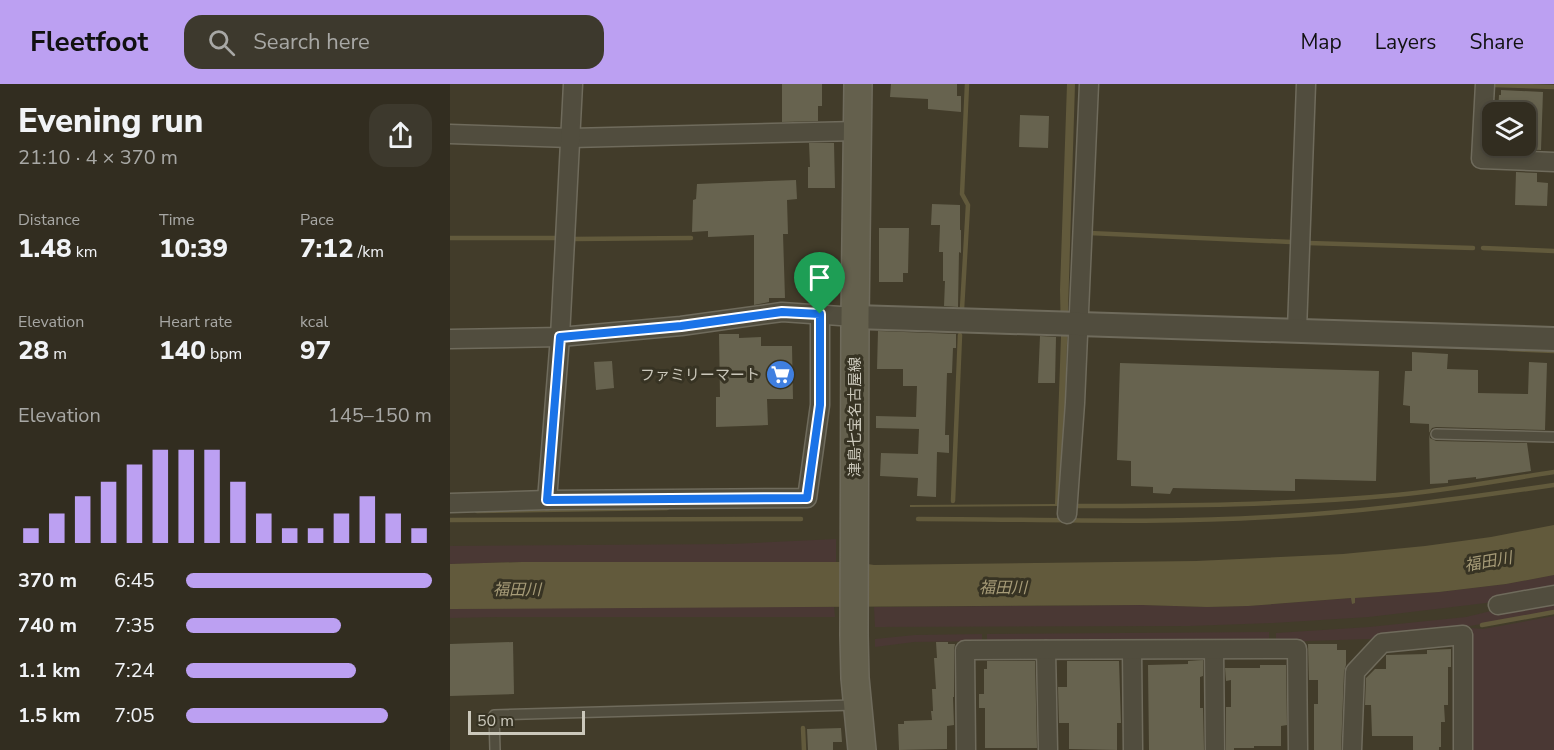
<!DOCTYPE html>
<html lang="en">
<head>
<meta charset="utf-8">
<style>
  :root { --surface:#322d20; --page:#3d392d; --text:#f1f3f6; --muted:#a8a8a5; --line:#4d493e; --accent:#bca0f2 }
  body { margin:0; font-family:"Nunito Sans","Noto Sans JP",sans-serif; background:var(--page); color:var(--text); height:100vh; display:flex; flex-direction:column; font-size:22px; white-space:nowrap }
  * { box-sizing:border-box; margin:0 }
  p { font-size:20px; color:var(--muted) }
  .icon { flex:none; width:33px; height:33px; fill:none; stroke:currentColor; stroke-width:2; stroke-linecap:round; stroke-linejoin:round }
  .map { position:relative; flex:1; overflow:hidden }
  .drawer { display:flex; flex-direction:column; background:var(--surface); width:450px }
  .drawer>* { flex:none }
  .controls { position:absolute; left:1032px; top:18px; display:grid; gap:12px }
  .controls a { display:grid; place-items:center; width:54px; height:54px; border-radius:12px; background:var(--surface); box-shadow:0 3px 9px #0003,0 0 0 2px var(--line); font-size:30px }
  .scale { position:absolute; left:18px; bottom:15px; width:117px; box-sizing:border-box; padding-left:6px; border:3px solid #cbc8bb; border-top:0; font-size:16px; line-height:21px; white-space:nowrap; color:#cbc8bb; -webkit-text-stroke:4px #373323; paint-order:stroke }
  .pin { position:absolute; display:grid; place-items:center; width:51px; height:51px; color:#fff; margin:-62px -26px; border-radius:50% 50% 50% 0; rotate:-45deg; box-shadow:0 0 6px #0007 }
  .pin .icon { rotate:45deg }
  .round { display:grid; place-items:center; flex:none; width:63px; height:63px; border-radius:18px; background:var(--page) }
  .summary { display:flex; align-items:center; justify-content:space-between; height:102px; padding:0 18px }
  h1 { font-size:33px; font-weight:800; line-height:45px }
  .metrics { display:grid; grid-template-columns:repeat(3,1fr); gap:9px; height:102px; padding:6px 18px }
  .metrics div { display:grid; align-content:center }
  .metrics b { font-size:26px; font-weight:800 }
  .metrics small { font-size:16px; font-weight:400 }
  .metrics p { font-size:16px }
  .chart { height:168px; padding:12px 18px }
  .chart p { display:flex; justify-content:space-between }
  .chart svg { width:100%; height:108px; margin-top:6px; stroke:var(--accent); stroke-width:6 }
  ul { padding:0 18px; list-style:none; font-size:20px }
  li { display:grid; grid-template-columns:96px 72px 1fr; align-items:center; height:45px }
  li i { height:15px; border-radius:8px; background:var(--accent) }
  header { display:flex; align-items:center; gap:36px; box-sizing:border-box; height:84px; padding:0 30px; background:var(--accent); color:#111 }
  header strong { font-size:28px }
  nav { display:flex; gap:33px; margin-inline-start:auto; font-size:21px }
  .search { width:420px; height:54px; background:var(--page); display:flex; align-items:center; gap:15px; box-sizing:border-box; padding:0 21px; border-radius:18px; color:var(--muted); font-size:22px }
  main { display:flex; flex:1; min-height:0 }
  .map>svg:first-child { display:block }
</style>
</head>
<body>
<header>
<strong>Fleetfoot</strong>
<div class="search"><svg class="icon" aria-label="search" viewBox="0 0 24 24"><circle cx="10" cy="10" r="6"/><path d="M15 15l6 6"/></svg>Search here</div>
<nav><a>Map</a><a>Layers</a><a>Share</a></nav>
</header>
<main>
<section class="drawer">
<div class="summary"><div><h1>Evening run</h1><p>21:10 · 4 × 370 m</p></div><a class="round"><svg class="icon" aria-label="share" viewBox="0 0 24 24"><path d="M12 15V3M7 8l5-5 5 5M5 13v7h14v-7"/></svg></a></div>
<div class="metrics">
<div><p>Distance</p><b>1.48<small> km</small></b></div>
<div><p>Time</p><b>10:39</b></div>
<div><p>Pace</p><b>7:12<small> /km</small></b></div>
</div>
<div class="metrics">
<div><p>Elevation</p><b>28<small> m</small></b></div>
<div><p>Heart rate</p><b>140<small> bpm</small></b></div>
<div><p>kcal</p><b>97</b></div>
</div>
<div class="chart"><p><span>Elevation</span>145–150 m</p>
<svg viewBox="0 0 160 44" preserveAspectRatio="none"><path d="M5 44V38M15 44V32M25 44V25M35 44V19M45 44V12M55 44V6M65 44V6M75 44V6M85 44V19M95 44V32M105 44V38M115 44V38M125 44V32M135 44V25M145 44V32M155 44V38"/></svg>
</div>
<ul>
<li><b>370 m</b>6:45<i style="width:100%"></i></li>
<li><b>740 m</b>7:35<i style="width:63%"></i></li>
<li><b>1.1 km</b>7:24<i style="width:69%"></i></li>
<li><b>1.5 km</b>7:05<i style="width:82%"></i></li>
</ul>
</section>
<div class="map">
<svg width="1104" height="666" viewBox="0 0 1104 666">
  <rect width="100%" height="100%" fill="#423c2a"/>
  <!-- green -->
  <g fill="#4a3834">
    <path d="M 386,455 L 386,478 L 72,478 L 0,480 L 0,462 L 282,460 Z"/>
    <path d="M 1104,491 L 1104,507 L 1036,519 L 919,533 L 823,539 L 740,542 L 425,543 L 424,523 L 692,521 L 757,523 L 798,522 L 902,514 L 902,519 L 905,514 L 989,508 L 1056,500 Z"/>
    <path d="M 1104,515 L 1104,527 L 1020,542 L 920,555 L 826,558 L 826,549 L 919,543 L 1016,533 L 1045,526 Z"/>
    <path d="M 163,523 L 384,523 L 385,533 L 48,533 L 0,534 L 0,525 Z"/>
    <path d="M 1104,532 L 1104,666 L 1020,666 L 1020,544 L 1033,545 Z"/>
    <path d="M 819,548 L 819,557 L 537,558 L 537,550 Z"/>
    <path d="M 532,550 L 532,557 L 464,558 L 425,563 L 425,555 L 465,551 Z"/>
  </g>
  <!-- water -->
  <g fill="#625a3c">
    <path d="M 617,0 L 625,0 L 612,422 L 460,423 L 460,421 L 605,420 L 611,253 L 610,206 Z"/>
    <path d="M 1104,441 L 1104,491 L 1056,500 L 989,508 L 905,514 L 905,519 L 902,520 L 901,514 L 798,522 L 757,523 L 692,521 L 0,525 L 0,480 L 72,478 L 405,478 L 424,481 L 746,477 L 893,470 L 975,462 L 1041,453 Z"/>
  </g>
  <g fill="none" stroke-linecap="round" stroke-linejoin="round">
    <!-- stream -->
    <g stroke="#625a3c" stroke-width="4.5">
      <path d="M 1044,1 L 1104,3"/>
      <path d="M 639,149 L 841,158"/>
      <path d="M 0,154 L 107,154"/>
      <path d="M 122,155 L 241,154"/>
      <path d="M 858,159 L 1023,164"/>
      <path d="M 1033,164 L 1104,167"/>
      <path d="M 512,225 L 518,121 L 512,110 L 517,0"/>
      <path d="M 1059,265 L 1104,267"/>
      <path d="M 503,417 L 510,251"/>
      <path d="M 626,422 C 732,422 839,421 946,411 C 999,406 1051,396 1104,388"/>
      <path d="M 27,427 L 217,424"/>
      <path d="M 468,435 C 585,435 702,440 819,433 C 915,428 1009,415 1104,401"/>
      <path d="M 0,436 L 351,435"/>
      <path d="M 1032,541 L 1104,528"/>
      <path d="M 353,644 L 354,666"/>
    </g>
  </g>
  <!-- building -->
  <g fill="#67634f">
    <path d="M 332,0 L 372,0 L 372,22 L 368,22 L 368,37 L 332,38 Z"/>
    <path d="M 441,0 L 507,0 L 507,12 L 511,12 L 511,28 L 478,25 L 478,15 L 440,13 Z"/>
    <path d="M 1051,6 L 1093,8 L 1091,66 L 1067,65 L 1067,62 L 1076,62 L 1077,28 L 1048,28 L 1049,11 L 1051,11 Z"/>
    <path d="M 570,31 L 599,32 L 598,64 L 569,63 Z"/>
    <path d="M 359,59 L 384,59 L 385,104 L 358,104 L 358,83 L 360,83 Z"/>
    <path d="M 1066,88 L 1087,89 L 1087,98 L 1098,99 L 1097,122 L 1065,121 Z"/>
    <path d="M 346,96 L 347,115 L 337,116 L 338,150 L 333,150 L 335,214 L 319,214 L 319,218 L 304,221 L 304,151 L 258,153 L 258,147 L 242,148 L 243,116 L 246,115 L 247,100 Z"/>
    <path d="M 482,120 L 510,121 L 510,146 L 511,146 L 511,169 L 509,168 L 508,223 L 494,222 L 495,197 L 493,197 L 493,168 L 489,168 L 490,141 L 481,141 Z"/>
    <path d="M 429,144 L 459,144 L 458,189 L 453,189 L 453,198 L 429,198 Z"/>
    <path d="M 428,247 L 506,250 L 506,264 L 503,264 L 502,289 L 497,289 L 495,351 L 499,351 L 499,369 L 487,368 L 486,413 L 467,412 L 468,394 L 430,392 L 431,369 L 468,370 L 469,345 L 426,344 L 426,332 L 466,333 L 467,302 L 453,302 L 453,285 L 427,285 Z"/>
    <path d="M 269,250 L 289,250 L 289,254 L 311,253 L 311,262 L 342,262 L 343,315 L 317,315 L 318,341 L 266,343 L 266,313 L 270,313 Z"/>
    <path d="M 590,252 L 606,253 L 605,299 L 588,299 Z"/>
    <path d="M 962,268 L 998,270 L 997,285 L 1028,286 L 1028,309 L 1078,310 L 1079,278 L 1097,279 L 1095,346 L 986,343 L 982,344 L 979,349 L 980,354 L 986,357 L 1077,359 L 1081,387 L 1026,395 L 1026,393 L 998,396 L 998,399 L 980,400 L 979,340 L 960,339 L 960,322 L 953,321 L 955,287 L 962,287 Z"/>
    <path d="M 162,277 L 164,304 L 146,306 L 144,278 Z"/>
    <path d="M 670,279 L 929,287 L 926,397 L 845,395 L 845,407 L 723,404 L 720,410 L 703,409 L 703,403 L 681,402 L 681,377 L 667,376 Z"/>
    <path d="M 63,558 L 64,610 L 0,612 L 0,560 Z"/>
    <path d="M 486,558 L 498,558 L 498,560 L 505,560 L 504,566 L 504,613 L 503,613 L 504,641 L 497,642 L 497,665 L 449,666 L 448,640 L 454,640 L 454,637 L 482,636 L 481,627 L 483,627 L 482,605 L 486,605 L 484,574 L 487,574 Z"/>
    <path d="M 858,560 L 887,560 L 887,566 L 896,566 L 896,581 L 894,588 L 891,666 L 864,666 L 864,620 L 868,620 L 868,596 L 859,596 Z"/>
    <path d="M 1001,565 L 1001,583 L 998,583 L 998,621 L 994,621 L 995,638 L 991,638 L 991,663 L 989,663 L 989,666 L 963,666 L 963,652 L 922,652 L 921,621 L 915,621 L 916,594 L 925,585 L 936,585 L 936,571 L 977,570 L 977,566 Z"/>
    <path d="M 753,576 L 753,592 L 750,593 L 750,624 L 753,624 L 754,666 L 699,666 L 698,581 L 738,580 L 738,577 Z"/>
    <path d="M 537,577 L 585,577 L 587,664 L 535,664 L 535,624 L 529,624 L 529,610 L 534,610 L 534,585 L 537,585 Z"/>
    <path d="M 617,577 L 669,577 L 671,639 L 667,639 L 667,666 L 619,665 L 619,639 L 609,639 L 608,603 L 617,603 Z"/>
    <path d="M 810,581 L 836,581 L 837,641 L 831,642 L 831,662 L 804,662 L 804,664 L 784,664 L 784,666 L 776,666 L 776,623 L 781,623 L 781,596 L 776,597 L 775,584 L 810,584 Z"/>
    <path d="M 391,644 L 392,658 L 383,658 L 383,666 L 358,666 L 357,645 Z"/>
  </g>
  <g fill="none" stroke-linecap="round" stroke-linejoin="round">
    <defs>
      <g id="service">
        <path d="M 986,350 L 1104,353"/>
        <path d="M 45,666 L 44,631 L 405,621"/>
      </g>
      <g id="minor">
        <path d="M 1035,0 L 1031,75 L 1104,78"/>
        <path d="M 0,50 L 121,54 L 407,47"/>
        <path d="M 847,246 L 856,0"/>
        <path d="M 0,255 L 110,253 L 231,242 L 332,228 L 405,233"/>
        <path d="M 97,416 L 110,253 L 123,0"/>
        <path d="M 0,419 L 97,416 L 357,414 L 370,321 L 370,230"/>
        <path d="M 617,430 L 625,319 L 639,0"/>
        <path d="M 1048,521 L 1104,511"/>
        <path d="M 596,566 L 598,666"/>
        <path d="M 682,566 L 683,666"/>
        <path d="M 764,566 L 765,666"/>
        <path d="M 516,666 L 515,566 L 823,565 L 847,565 L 848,666"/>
        <path d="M 902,666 L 905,588 L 932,559 L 1013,551 L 1013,666"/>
      </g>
      <path id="tertiary" d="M 405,233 L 1104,255"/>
      <path id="secondary" d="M 408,0 L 405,233 L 404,551 L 405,594 L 412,666"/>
    </defs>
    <!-- service casing -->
    <use href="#service" stroke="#6f6b5c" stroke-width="12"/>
    <!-- minor casing -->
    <use href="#minor" stroke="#6f6b5c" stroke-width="21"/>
    <!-- tertiary casing -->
    <use href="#tertiary" stroke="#6f6b5c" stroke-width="26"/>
    <!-- secondary casing -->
    <use href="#secondary" stroke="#6f6b5c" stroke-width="30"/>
    <!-- service -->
    <use href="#service" stroke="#514d3e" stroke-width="9"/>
    <!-- minor -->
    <use href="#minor" stroke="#514d3e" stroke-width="18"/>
    <!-- tertiary -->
    <use href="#tertiary" stroke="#514d3e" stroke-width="22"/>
    <!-- secondary -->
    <use href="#secondary" stroke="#64604d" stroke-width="27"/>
  </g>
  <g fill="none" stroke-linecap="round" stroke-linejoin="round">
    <defs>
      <path id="route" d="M 332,228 L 370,230 L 370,321 L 357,414 L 97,416 L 110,253 L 231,242 Z"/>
    </defs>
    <!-- route casing -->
    <use href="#route" stroke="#fff" stroke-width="12"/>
    <!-- route -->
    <use href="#route" stroke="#1a73e8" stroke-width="8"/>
  </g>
  <!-- icons -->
  <defs>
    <symbol id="supermarket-disc" viewBox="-11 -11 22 22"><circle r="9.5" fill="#3f7fe0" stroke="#373323"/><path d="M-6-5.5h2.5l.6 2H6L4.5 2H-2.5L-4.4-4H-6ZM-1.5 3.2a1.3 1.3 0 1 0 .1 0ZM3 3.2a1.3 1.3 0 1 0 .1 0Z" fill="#fff"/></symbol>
  </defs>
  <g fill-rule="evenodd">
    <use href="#supermarket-disc" x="314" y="274" width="33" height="33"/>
  </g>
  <g text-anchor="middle" stroke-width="6" stroke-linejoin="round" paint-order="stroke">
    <!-- poi labels -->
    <g font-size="15" fill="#cbc8bb" stroke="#373323" text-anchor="end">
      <text x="310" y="296">ファミリーマート</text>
    </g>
    <!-- street labels -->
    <g font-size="15" fill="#cbc8bb" stroke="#373323">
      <text transform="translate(405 333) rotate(-90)" y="5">津島七宝名古屋線</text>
    </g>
    <!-- water labels -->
    <g font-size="16" font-style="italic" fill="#a79c78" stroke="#373323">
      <text transform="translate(1038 477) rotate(-10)" y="6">福田川</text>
      <text x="553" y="509">福田川</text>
      <text x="67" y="511">福田川</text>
    </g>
  </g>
</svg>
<div class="controls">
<a><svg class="icon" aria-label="layers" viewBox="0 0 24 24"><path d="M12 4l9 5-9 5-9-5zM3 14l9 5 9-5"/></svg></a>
</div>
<div class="scale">50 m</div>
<div class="pin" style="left:370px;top:230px;background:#1e9e55"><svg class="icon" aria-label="arrive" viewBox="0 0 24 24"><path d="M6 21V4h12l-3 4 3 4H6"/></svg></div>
</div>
</main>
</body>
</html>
